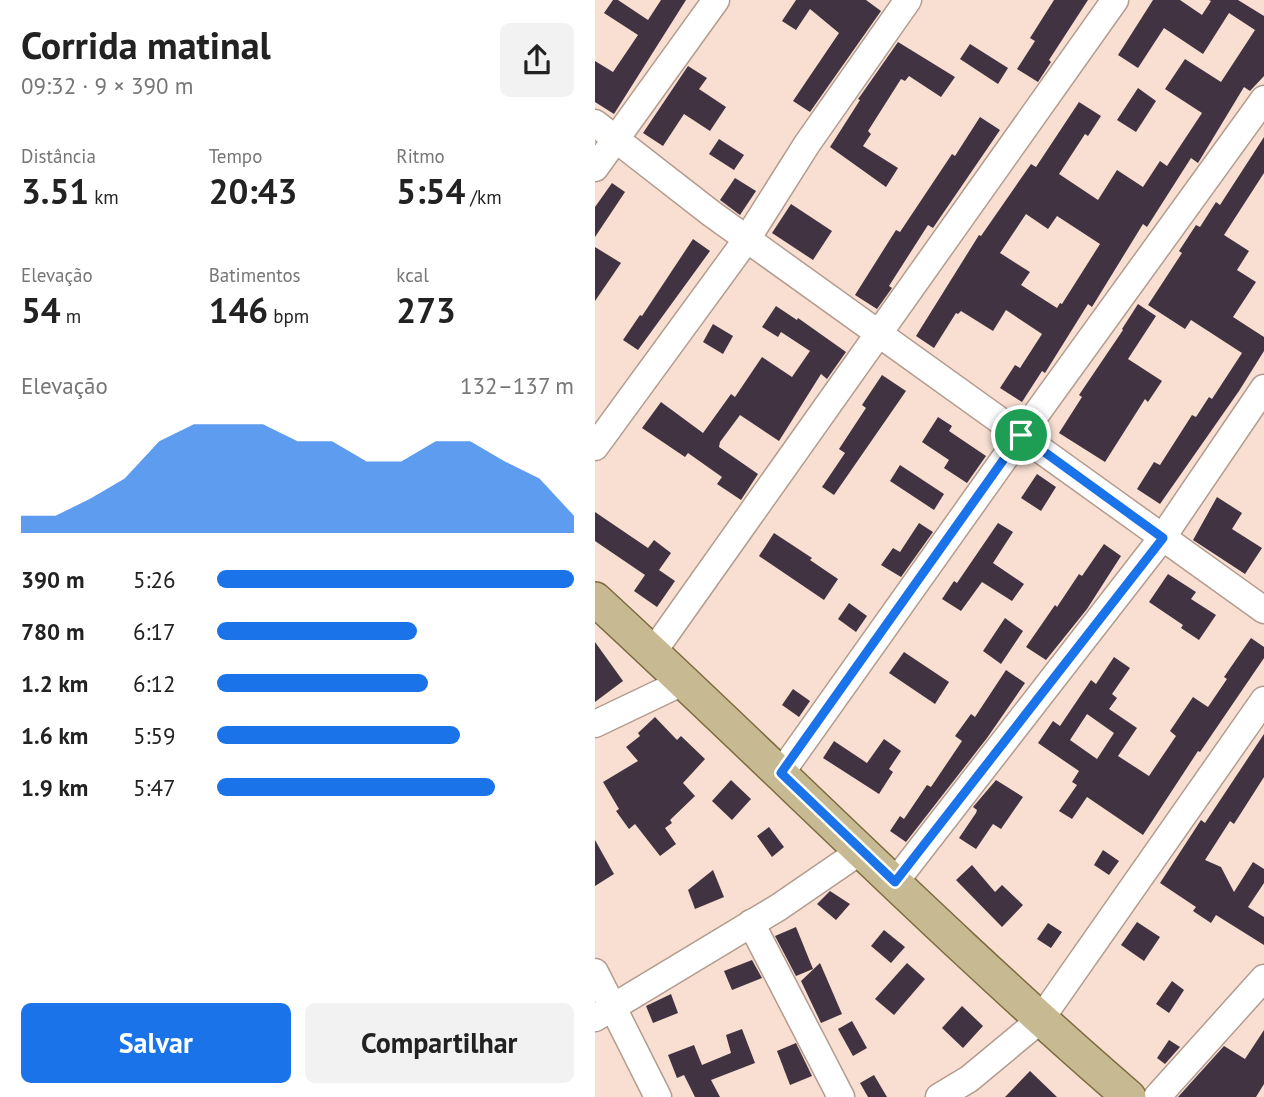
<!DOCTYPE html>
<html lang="pt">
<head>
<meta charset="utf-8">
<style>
  :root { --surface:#fff; --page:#f2f2f2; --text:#222; --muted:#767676; --accent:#1a73e8 }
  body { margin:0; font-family:"PT Sans",sans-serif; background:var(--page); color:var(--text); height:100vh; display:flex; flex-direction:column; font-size:26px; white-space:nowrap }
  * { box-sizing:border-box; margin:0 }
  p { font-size:23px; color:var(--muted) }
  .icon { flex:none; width:38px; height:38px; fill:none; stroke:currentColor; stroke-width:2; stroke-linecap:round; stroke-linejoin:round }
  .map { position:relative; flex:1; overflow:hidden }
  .panel { display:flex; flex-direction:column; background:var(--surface); width:595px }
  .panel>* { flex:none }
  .pin { position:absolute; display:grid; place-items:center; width:60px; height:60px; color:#fff; margin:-30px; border:4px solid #fff; border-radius:50%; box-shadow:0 2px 7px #0007 }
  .round { display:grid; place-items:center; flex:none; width:74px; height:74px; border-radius:10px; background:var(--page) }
  .summary { display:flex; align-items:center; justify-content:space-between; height:119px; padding:0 21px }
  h1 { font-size:38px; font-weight:600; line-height:52px }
  .figures { display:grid; grid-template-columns:repeat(3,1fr); gap:10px; height:119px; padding:7px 21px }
  .figures div { display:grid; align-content:center }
  .figures b { font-size:35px; font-weight:600 }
  .figures small { font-size:19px; font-weight:400 }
  .figures p { font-size:19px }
  .chart { height:196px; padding:14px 21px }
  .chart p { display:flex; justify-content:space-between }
  .chart svg { width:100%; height:126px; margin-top:7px; fill:var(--accent); opacity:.7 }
  .cta { display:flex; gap:14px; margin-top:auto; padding:14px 21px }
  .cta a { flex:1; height:80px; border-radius:10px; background:var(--accent); color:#fff; font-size:28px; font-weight:600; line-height:80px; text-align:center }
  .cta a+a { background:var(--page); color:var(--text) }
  ul { padding:0 21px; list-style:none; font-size:23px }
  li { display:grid; grid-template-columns:112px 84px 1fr; align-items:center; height:52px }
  li i { height:18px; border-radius:9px; background:var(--accent) }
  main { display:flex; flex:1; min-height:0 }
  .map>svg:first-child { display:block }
</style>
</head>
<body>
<main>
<section class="panel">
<div class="summary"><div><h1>Corrida matinal</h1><p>09:32 · 9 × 390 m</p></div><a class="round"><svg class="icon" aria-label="share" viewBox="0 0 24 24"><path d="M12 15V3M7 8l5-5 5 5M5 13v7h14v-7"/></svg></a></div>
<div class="figures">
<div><p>Distância</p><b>3.51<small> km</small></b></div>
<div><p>Tempo</p><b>20:43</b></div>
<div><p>Ritmo</p><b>5:54<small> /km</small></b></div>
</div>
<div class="figures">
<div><p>Elevação</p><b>54<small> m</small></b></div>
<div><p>Batimentos</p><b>146<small> bpm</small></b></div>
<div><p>kcal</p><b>273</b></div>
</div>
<div class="chart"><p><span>Elevação</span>132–137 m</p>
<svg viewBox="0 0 160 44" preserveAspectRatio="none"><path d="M0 44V38L10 38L20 32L30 25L40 12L50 6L60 6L70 6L80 12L90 12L100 19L110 19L120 12L130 12L140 19L150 25L160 38V44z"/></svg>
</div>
<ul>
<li><b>390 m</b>5:26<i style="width:100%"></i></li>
<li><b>780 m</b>6:17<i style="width:56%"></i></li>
<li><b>1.2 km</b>6:12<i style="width:59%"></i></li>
<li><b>1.6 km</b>5:59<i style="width:68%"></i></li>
<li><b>1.9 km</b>5:47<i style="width:78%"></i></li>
</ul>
<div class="cta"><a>Salvar</a><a>Compartilhar</a></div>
</section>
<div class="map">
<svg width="669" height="1097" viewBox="0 0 669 1097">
  <rect width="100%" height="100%" fill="#f8dfd2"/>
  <!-- building -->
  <g fill="#423342" fill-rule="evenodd">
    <path d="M 18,0 L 23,0 L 53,20 L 66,0 L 91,0 L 19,114 L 0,102 L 0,61 L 18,72 L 43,35 L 9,13 Z"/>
    <path d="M 201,0 L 271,0 L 286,11 L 215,112 L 198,101 L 244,33 L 215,9 L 201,30 L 187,21 Z"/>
    <path d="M 459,0 L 493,0 L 454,60 L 456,62 L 443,82 L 422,69 L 440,41 L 435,38 Z"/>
    <path d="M 558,0 L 585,0 L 607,15 L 616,1 L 614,0 L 643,0 L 669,16 L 669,76 L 655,91 L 649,87 L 603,163 L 596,158 L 552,227 L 548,224 L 497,307 L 493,304 L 450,373 L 447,371 L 427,402 L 405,388 L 420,365 L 425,368 L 447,334 L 411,310 L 398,331 L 366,311 L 363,314 L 361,313 L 339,348 L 321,336 L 384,235 L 386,236 L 436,164 L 441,167 L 484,102 L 506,116 L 493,136 L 490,134 L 464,174 L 503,200 L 522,170 L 548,187 L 565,161 L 572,166 L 607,113 L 570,89 L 590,59 L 626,82 L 660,30 L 634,13 L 608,54 L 569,28 L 543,68 L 523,55 ZM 431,214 L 453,229 L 462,216 L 505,244 L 467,304 L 465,303 L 462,308 L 426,285 L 435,272 L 405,253 Z"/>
    <path d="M 303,42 L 360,77 L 346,97 L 314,76 L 310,81 L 306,79 L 273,131 L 276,134 L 268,146 L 303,168 L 291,187 L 235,147 L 265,100 L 263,99 L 266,95 Z"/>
    <path d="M 375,44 L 413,68 L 403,84 L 365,59 Z"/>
    <path d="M 93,66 L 112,78 L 104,89 L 131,107 L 115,131 L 89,114 L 68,146 L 48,133 Z"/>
    <path d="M 543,88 L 561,101 L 541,132 L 522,120 Z"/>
    <path d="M 385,117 L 405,130 L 338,228 L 333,225 L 294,286 L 297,288 L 282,309 L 260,295 L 301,230 L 305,232 L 357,154 L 360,156 Z"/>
    <path d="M 669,137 L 669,173 L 629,235 L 654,251 L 642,270 L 661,282 L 638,317 L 669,337 L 669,351 L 644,391 L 565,504 L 542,489 L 559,462 L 565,465 L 597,415 L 601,417 L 614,397 L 617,399 L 647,353 L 596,320 L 590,329 L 553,305 L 587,253 L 584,251 L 601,225 L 605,227 L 621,202 L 625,205 Z"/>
    <path d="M 124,139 L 149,155 L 139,170 L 114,154 Z"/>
    <path d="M 140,178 L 161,191 L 145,215 L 125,200 Z"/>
    <path d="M 17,183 L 30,192 L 0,237 L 0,207 Z"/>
    <path d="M 196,204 L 237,231 L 218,260 L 177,233 Z"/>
    <path d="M 98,239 L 115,251 L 43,350 L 28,340 L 45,315 L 47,316 Z"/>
    <path d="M 0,247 L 26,263 L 0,301 Z"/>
    <path d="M 543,304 L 561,316 L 533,359 L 567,381 L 553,402 L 550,399 L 510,462 L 464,433 L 487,397 L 484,395 L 528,330 L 527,329 Z"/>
    <path d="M 181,306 L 202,320 L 203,318 L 251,352 L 232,379 L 226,374 L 184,441 L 145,415 L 125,442 L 124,447 L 163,474 L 146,500 L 122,484 L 127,477 L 93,453 L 90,457 L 47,428 L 66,402 L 108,433 L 136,394 L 140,397 L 167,357 L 197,377 L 215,351 L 186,332 L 183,337 L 167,327 Z"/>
    <path d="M 118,324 L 138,336 L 128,354 L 108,342 Z"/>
    <path d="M 287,375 L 311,391 L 239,495 L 227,487 L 250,453 L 244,449 L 271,408 L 267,405 Z"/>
    <path d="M 343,417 L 357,426 L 354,431 L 391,456 L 372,483 L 349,468 L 354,460 L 327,442 Z"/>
    <path d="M 305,465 L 349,494 L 339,510 L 295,481 Z"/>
    <path d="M 442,474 L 461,487 L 446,511 L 426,498 Z"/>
    <path d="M 622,497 L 647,513 L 637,529 L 667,548 L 650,574 L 598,540 Z"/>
    <path d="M 0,512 L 53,548 L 59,540 L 76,553 L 64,570 L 80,581 L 62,607 L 39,591 L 50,575 L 0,541 Z"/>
    <path d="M 324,523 L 338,532 L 306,577 L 286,565 L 298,548 L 305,552 Z"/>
    <path d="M 403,523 L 418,532 L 398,563 L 429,584 L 417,601 L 387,582 L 366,611 L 347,599 L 359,581 L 362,583 Z"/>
    <path d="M 179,533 L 217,558 L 215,560 L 243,579 L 229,600 L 164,556 Z"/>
    <path d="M 509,544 L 526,556 L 492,609 L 451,660 L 431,647 L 460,605 L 462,607 L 484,574 L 487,576 Z"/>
    <path d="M 573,574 L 601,592 L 596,599 L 621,615 L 604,640 L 586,628 L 588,625 L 554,602 Z"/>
    <path d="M 254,603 L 272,616 L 261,632 L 243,619 Z"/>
    <path d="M 410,618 L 428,631 L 406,664 L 388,651 Z"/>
    <path d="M 656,638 L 669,647 L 669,658 L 605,752 L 603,751 L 548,835 L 492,797 L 477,819 L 464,811 L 482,785 L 477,782 L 484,771 L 443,743 L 458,721 L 465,726 L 496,680 L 501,684 L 519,657 L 535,668 L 517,694 L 522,698 L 514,709 L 542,728 L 523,756 L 554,776 L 581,736 L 575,731 L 598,697 L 613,707 L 632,679 L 629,677 ZM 492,714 L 519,733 L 502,759 L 475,740 Z"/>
    <path d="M 0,642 L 28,681 L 0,702 Z"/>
    <path d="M 309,652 L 354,682 L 340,704 L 294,673 Z"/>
    <path d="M 411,670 L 430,683 L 392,738 L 311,842 L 295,831 L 305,816 L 309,819 L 332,785 L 336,787 L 367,741 L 360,736 L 376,714 L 380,717 Z"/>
    <path d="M 198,689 L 215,701 L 204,717 L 187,705 Z"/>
    <path d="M 60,717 L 82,740 L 86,736 L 110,759 L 88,783 L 100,796 L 75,820 L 77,823 L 70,828 L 81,844 L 65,856 L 40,824 L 34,829 L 21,811 L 24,809 L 8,782 L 43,761 L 31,747 L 45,736 L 43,733 Z"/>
    <path d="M 669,734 L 669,777 L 639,824 L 635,821 L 610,860 L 626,867 L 639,892 L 658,862 L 669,869 L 669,883 L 653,907 L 669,917 L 669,945 L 621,915 L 616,923 L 598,911 L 601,907 L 565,883 L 606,820 L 610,823 Z"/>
    <path d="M 289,739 L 306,751 L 294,769 L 298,772 L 284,794 L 228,758 L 239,741 L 272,763 Z"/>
    <path d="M 136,780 L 156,799 L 137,820 L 117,801 Z"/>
    <path d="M 401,780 L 428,797 L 406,829 L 398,824 L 381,849 L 364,838 L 381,813 L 382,810 L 378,807 Z"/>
    <path d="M 174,827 L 189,847 L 177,857 L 162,836 Z"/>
    <path d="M 0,840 L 19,874 L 0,886 Z"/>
    <path d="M 508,850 L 524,861 L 514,875 L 499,865 Z"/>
    <path d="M 377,865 L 400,892 L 407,885 L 428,905 L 407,927 L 361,880 Z"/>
    <path d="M 118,870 L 129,897 L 100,909 L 93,890 Z"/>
    <path d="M 235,891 L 255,904 L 241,920 L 222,904 Z"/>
    <path d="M 542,922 L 565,937 L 549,961 L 526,945 Z"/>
    <path d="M 453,923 L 467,932 L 456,948 L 442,939 Z"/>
    <path d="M 201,927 L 218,969 L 201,976 L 180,936 Z"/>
    <path d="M 289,930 L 310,947 L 296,963 L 276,946 Z"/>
    <path d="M 157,960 L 167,978 L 137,990 L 129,971 Z"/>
    <path d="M 225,963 L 247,1014 L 226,1023 L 206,981 Z"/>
    <path d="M 312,963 L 330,979 L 299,1015 L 280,999 Z"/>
    <path d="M 577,981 L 589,990 L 574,1013 L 561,1004 Z"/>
    <path d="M 76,994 L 83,1013 L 58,1023 L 51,1006 Z"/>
    <path d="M 367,1006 L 388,1026 L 368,1048 L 347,1028 Z"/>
    <path d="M 257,1021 L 272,1048 L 258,1056 L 243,1029 Z"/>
    <path d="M 147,1029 L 160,1063 L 116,1080 L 125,1097 L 100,1097 L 89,1075 L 82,1078 L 73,1055 L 99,1045 L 107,1065 L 136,1053 L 131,1035 Z"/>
    <path d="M 669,1030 L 669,1084 L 661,1097 L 583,1097 L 629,1046 L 650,1059 Z"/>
    <path d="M 574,1040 L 585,1047 L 570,1064 L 562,1058 Z"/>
    <path d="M 201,1043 L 217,1076 L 195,1085 L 182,1051 Z"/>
    <path d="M 435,1071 L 462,1097 L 410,1097 Z"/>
    <path d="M 279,1075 L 292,1097 L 273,1097 L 265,1083 Z"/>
  </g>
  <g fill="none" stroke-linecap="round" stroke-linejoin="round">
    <defs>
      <g id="minor">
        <path d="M 0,123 L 117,214 L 669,610"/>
        <path d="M 0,168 L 121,0"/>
        <path d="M 0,447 L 152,239 L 212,144 L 313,0"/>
        <path d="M 58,652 L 520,0"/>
        <path d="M 0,724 L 90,681"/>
        <path d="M 186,773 L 426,435 L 669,99"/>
        <path d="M 300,882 L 567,538 L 669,388"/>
        <path d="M 156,923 L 246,1097"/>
        <path d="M 0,972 L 63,1097"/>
        <path d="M 0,1018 L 184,907 L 267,850"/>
        <path d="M 344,1097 L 374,1079 L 445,1020 L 669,700"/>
        <path d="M 562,1097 L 669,978"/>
      </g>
      <path id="major" d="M 0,599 C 179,764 350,938 534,1097"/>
    </defs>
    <!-- minor casing -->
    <use href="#minor" stroke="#b39c8f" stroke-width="29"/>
    <!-- major casing -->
    <use href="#major" stroke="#7d6b3e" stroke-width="36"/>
    <!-- minor -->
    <use href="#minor" stroke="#fff" stroke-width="26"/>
    <!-- major -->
    <use href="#major" stroke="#c7b991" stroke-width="33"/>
  </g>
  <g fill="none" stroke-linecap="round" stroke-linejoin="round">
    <defs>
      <path id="route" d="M 426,435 L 568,538 L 300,882 L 186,773 Z"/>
    </defs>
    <!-- route casing -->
    <use href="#route" stroke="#fff" stroke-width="14"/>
    <!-- route -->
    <use href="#route" stroke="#1a73e8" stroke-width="9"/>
  </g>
</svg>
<div class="pin" style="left:426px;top:435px;background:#1e9e55"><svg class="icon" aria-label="arrive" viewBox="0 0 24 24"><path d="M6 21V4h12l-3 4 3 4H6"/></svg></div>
</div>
</main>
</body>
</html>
